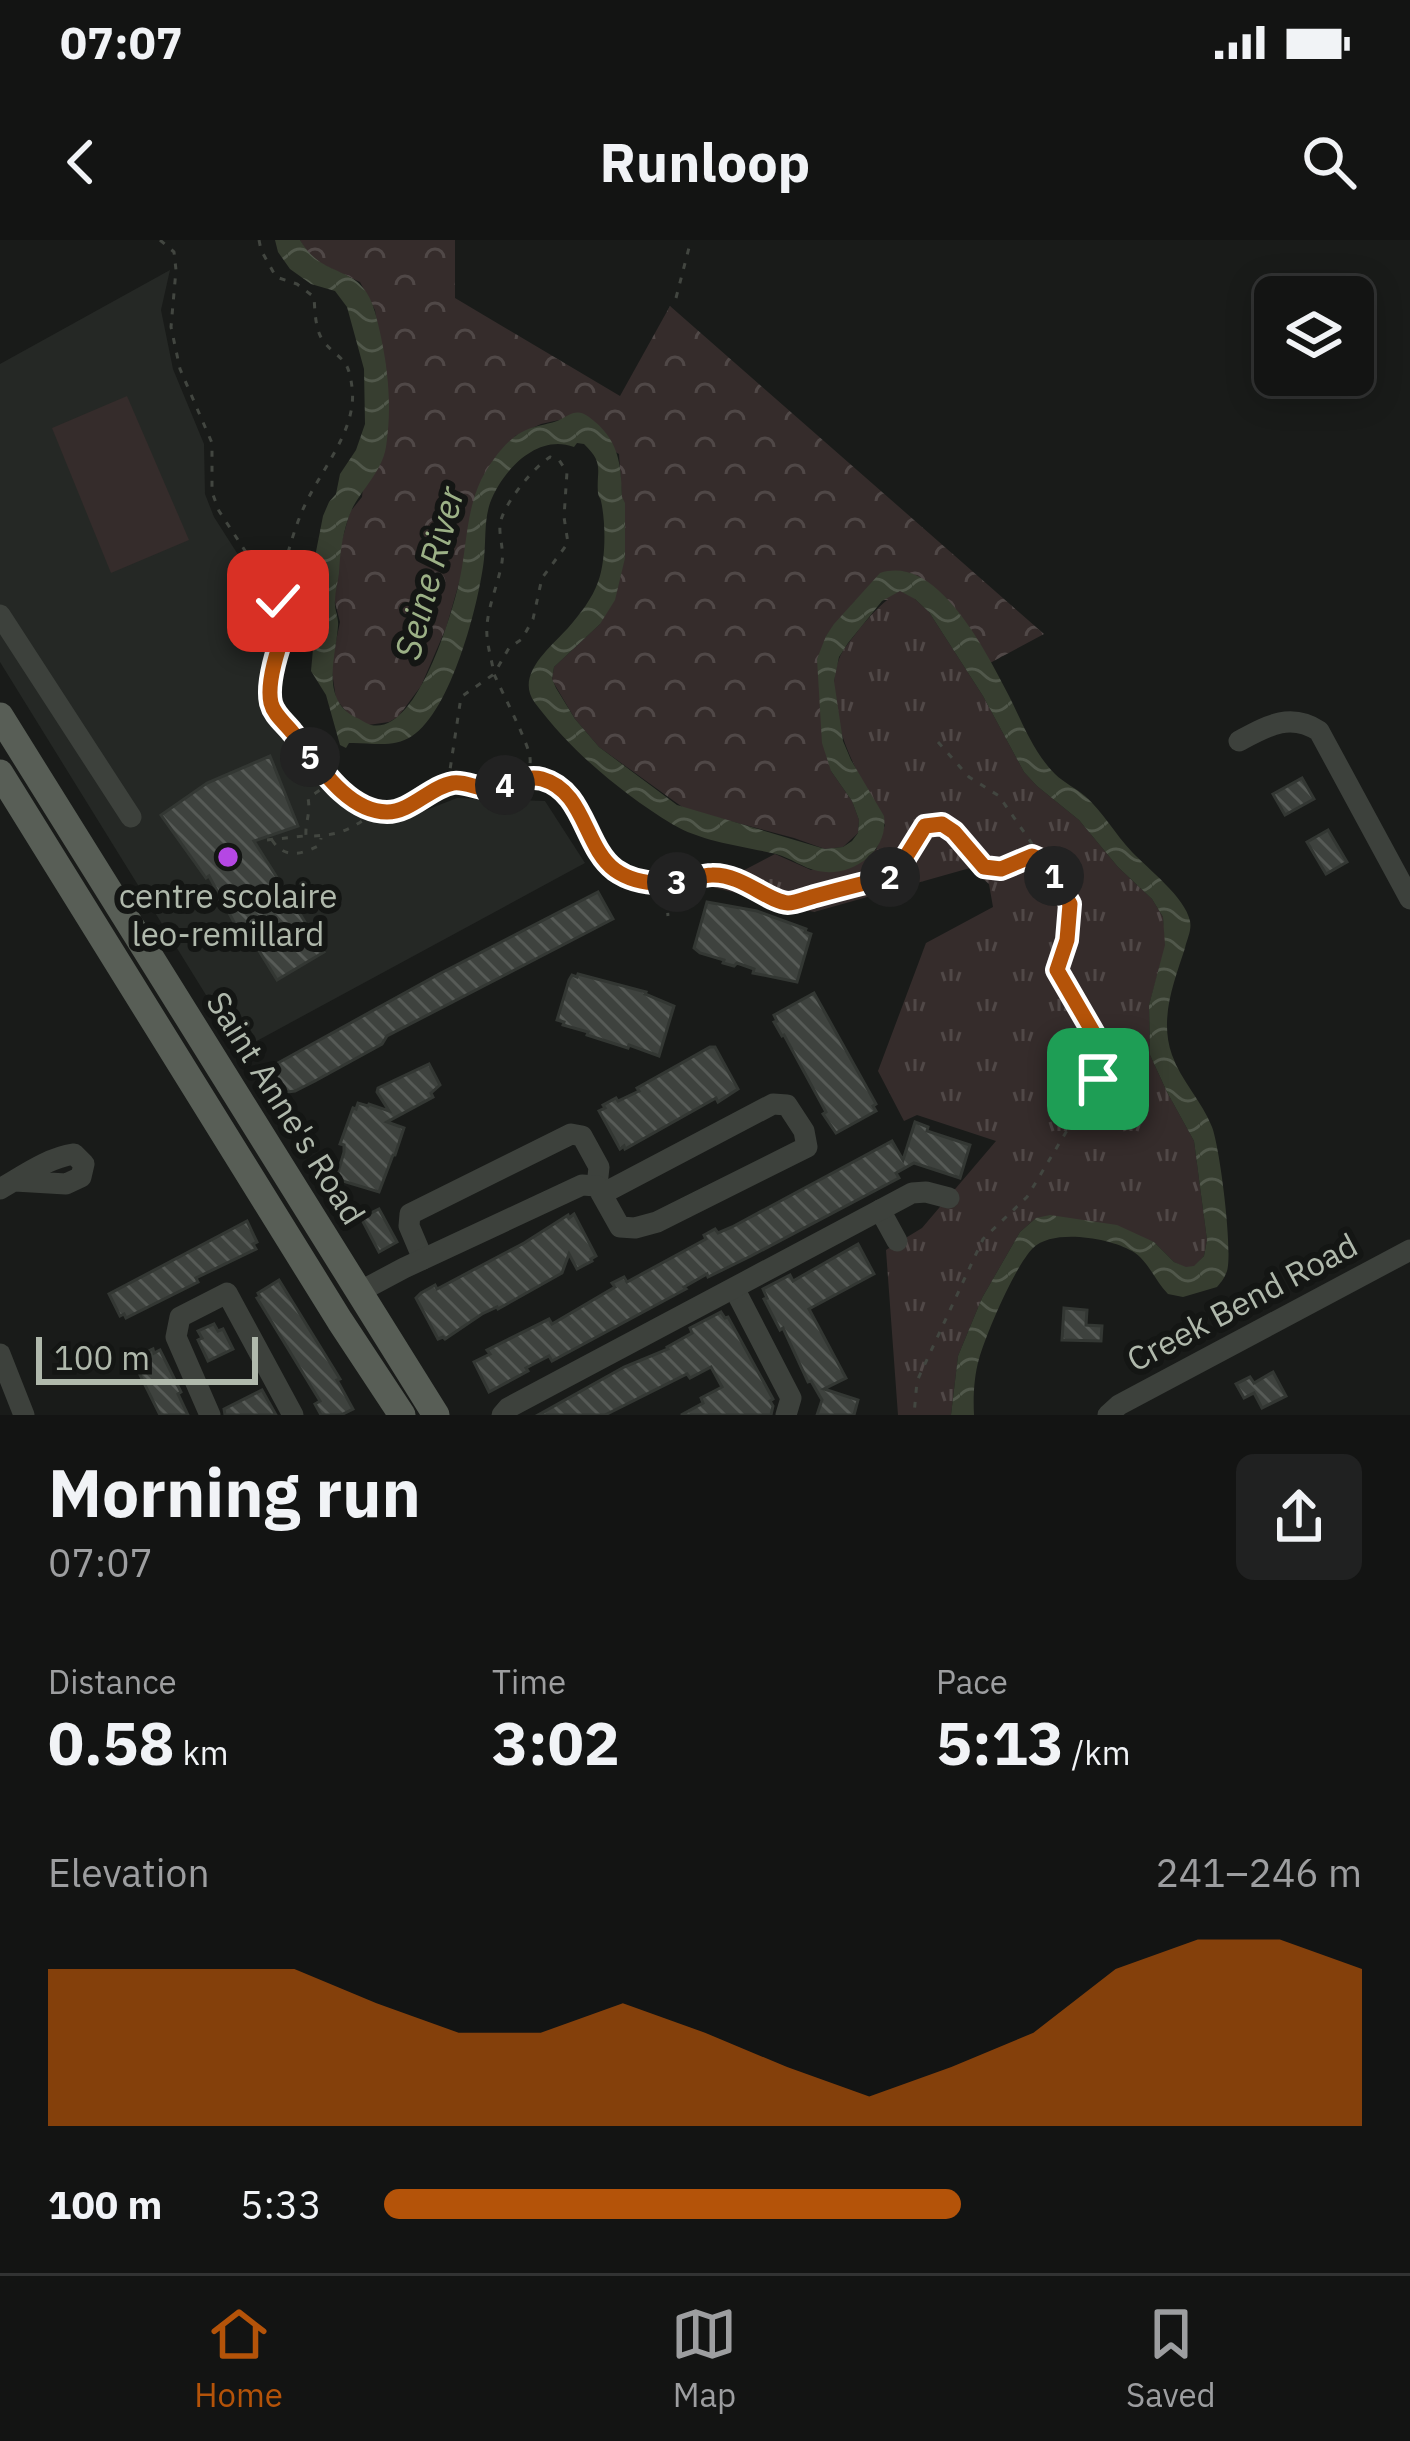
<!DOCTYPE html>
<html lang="en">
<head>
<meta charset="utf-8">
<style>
  :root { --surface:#131413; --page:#202121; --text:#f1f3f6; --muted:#9d9ea0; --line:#323333; --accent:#b45309 }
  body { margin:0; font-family:"IBM Plex Sans",sans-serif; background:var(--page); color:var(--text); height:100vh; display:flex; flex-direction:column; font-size:45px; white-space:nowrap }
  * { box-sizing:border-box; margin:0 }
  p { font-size:39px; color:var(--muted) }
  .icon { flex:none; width:66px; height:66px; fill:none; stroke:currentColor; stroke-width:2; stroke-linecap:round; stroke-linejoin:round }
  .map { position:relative; height:1175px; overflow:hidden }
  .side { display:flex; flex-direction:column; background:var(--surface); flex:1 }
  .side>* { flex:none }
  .tools { position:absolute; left:1254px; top:36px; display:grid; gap:24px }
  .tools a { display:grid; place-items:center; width:120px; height:120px; border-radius:18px; background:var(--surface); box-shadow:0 6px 30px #0003,0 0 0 3px var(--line); font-size:60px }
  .scale { position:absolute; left:36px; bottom:30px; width:222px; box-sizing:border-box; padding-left:12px; border:6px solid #b0b9ac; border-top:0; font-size:33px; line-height:42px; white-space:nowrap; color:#b0b9ac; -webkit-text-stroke:9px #141614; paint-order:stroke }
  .pin { position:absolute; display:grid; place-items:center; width:102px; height:102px; color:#fff; margin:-51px; border-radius:24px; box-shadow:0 6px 18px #0006 }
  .km { position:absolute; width:60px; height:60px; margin:-30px; border-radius:50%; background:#222; color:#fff; font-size:33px; line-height:60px; text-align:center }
  .round { display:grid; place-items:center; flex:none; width:126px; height:126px; border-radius:18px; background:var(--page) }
  .head { display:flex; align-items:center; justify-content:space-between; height:204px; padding:0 48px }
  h1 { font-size:66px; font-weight:700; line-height:90px }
  .metrics { display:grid; grid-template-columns:repeat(3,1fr); gap:18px; height:204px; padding:12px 48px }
  .metrics div { display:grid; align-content:center }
  .metrics b { font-size:60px; font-weight:700 }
  .metrics small { font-size:33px; font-weight:400 }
  .metrics p { font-size:33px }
  .chart { height:336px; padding:24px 48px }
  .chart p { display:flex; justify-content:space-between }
  .chart svg { width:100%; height:216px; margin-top:12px; fill:var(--accent); opacity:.7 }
  ul { padding:0 48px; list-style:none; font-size:39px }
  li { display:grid; grid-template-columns:192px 144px 1fr; align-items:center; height:90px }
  li i { height:30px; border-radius:15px; background:var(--accent) }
  .status { display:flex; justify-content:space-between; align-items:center; height:84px; padding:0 60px; background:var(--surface); direction:ltr }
  .status svg { height:33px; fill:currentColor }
  header { display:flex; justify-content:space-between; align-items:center; height:156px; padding:0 48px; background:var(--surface); font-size:54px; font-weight:700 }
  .dock { display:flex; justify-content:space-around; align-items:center; height:168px; border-top:3px solid var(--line); background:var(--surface); font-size:33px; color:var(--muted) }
  .dock a { display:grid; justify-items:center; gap:6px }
  .dock .active { color:var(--accent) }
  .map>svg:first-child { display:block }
</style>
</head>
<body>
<div class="status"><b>07:07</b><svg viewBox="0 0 49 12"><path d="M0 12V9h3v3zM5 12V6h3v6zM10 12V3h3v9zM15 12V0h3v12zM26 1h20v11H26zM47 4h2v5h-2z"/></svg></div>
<header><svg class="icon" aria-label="back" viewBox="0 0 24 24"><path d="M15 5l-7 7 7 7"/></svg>Runloop<svg class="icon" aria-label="search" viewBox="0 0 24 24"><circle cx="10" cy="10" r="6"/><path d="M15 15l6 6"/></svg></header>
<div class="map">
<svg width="1410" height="1175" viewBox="0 0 1410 1175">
  <defs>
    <pattern id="forest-crowns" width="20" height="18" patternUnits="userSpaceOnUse" patternTransform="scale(3)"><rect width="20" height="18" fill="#352c2b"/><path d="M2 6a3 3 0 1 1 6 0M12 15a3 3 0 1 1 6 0" fill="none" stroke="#504847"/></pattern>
    <pattern id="park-tufts" width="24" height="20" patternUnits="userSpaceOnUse" patternTransform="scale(3)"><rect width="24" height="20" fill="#352c2b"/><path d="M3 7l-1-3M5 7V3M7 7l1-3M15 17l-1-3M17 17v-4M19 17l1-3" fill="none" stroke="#504847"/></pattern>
    <pattern id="water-waves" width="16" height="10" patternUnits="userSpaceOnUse" patternTransform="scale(3)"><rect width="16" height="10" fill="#373e30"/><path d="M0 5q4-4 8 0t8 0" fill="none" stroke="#51584b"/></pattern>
    <pattern id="building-back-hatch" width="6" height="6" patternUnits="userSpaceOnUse" patternTransform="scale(3)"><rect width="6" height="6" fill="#3e423e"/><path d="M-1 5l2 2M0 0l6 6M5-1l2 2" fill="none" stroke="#575b57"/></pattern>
  </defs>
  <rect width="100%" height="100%" fill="#191b19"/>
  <!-- built -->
  <path fill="#252825" d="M 170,30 L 161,70 L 173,129 L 204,204 L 205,254 L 214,277 L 281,382 L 274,400 L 264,453 L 264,470 L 333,554 L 372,579 L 406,578 L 457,558 L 545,561 L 585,623 L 240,810 L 0,422 L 0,124 Z"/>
  <!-- forest -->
  <path fill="url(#forest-crowns)" d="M 300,0 L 455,0 L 455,58 L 620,156 L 670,66 L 1044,394 L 990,423 L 946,358 L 855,361 L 826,396 L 831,531 L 852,561 L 859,580 L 858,593 L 843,607 L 825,609 L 794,598 L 685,569 L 599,507 L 575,479 L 552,440 L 554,427 L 600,384 L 622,258 L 619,214 L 559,180 L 541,184 L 515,196 L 459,343 L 446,388 L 421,446 L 398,477 L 389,482 L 368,485 L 349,475 L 336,459 L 331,425 L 340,382 L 334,359 L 339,311 L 350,272 L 362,257 L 379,97 L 375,70 L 360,42 L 315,21 L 308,15 Z"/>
  <!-- park -->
  <path fill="url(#park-tufts)" d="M 900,351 L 915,359 L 929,372 L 983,456 L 1024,532 L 1037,546 L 1079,580 L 1118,627 L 1152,659 L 1163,677 L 1166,705 L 1149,765 L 1150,815 L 1167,852 L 1194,901 L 1207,1000 L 1204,1016 L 1194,1027 L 1186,1028 L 1174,1022 L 1154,1002 L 1036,978 L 1020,992 L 982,1058 L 958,1116 L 951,1175 L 898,1175 L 886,1010 L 922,988 L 996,901 L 917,875 L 904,881 L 878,831 L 926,703 L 993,667 L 989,644 L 970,628 L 814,672 L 712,647 L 775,614 L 811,630 L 876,610 L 885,585 C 861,539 819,472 839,419 C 843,408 853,398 860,388 C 873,373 883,361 900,351 Z"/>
  <!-- pitch -->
  <path fill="#352c2b" d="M 127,156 L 189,300 L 111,333 L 52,188 Z"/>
  <!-- water -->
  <path fill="url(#water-waves)" d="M 275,0 L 300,0 C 324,42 361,21 375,72 C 387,117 393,161 386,207 C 381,236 356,253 348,279 C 342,297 340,314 339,333 C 338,342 335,351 335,360 C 334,369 339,378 338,386 C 336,416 320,459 355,477 C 360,479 365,483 371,485 C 416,495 450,379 458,347 C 467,311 465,274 481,240 C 490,223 505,201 522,192 C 533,186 545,185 557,181 C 569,176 576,167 589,177 C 619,199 621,223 622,257 L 625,263 L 625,318 L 615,360 L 600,384 L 554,427 L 552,439 L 556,448 L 575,479 L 599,507 L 677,565 L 825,609 L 843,607 L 852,601 L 858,593 L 859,580 L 852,561 L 831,531 L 822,503 L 817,419 L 826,396 L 834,384 L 880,333 C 902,326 921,335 938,350 C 968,377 991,421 1009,456 C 1023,484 1034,513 1055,534 C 1064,543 1076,548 1085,556 C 1103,572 1115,594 1132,612 C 1148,629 1185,657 1190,681 C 1192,690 1187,699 1185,708 C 1174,742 1159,779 1172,815 C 1181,841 1202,861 1212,887 C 1220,908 1233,1011 1227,1031 C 1224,1039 1222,1041 1217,1047 L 1183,1057 L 1168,1054 C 1154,1040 1149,1021 1132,1011 C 1110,998 1053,988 1033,1008 C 1015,1026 986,1094 979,1119 C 974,1136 973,1157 974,1175 L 951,1175 L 958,1116 L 982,1058 L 1020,992 L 1036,978 L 1050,975 L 1117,985 L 1154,1002 L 1174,1022 L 1186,1027 L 1194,1026 L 1204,1016 L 1207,1000 L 1194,901 L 1167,852 L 1150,815 L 1149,765 L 1165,705 L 1163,677 L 1152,659 L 1118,627 L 1079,580 L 1037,546 L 1024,532 L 983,456 L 929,372 L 915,359 L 900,351 L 882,361 L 848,403 L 839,417 L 834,441 L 843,501 L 851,520 L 884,576 C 889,612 851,638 818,631 C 803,628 791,618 776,614 C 742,606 702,602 672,584 C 620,552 571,511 535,463 C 514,435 551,407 568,388 C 580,374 592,359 598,342 C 606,321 606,283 601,261 C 601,259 598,256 598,253 C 596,230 605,224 584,204 L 577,203 L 574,207 C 537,193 502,231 490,263 C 484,281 486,300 484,319 C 479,364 451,471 412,496 C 392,509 370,502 349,503 L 346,508 L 340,505 L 326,455 L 311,431 L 317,366 L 312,332 L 323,276 L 329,262 L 336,254 L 340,234 L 356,210 L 365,184 L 364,129 L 347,67 L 335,51 L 311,44 L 290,29 L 278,12 Z"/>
  <!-- building -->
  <g fill="url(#building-back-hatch)" stroke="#333733" stroke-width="3">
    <path d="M 270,516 L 298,586 L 254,601 L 324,712 L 277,740 L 248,693 L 242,697 L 209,636 L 206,638 L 161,575 L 207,543 Z"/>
    <path d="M 1302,538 L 1314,559 L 1285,575 L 1273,554 Z"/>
    <path d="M 1328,590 L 1347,622 L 1326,634 L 1307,602 Z"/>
    <path d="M 598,652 L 613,679 L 387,796 L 382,804 L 315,841 L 295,851 L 280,853 L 267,829 L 439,734 Z"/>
    <path d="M 707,662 L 757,671 L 806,689 L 805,692 L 811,694 L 797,742 L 753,733 L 754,729 L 737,723 L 734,726 L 723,723 L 724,720 L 700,713 L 694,708 Z"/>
    <path d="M 578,734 L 646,752 L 645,754 L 674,766 L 659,816 L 629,805 L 628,808 L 587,795 L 588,792 L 563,785 L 564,782 L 557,780 L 569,740 L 572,735 L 577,737 Z"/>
    <path d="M 814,753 L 876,864 L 873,866 L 876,871 L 836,893 L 823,874 L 826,872 L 784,795 L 782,796 L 774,782 L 777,781 L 774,775 Z"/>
    <path d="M 710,807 L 715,807 L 738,849 L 718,862 L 716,858 L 625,909 L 624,906 L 620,909 L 599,871 L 605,868 L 603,865 L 616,858 L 618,861 L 639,851 L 637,848 Z"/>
    <path d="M 429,824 L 440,845 L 431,853 L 433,857 L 387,882 L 404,888 L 395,915 L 393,915 L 379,952 L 336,939 L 344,912 L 344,905 L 340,904 L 353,868 L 356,869 L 358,863 L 368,866 L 369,864 L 389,871 L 377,852 L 378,848 Z"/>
    <path d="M 915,882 L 928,887 L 927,891 L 970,905 L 960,938 L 914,923 L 896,933 L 899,938 L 751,1016 L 708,1037 L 707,1034 L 684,1047 L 686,1049 L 552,1121 L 549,1116 L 526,1128 L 528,1131 L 489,1152 L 474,1122 L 490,1114 L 487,1110 L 549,1079 L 552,1084 L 615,1047 L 612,1043 L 624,1037 L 627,1042 L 706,999 L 704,995 L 715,989 L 718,993 L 732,987 L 892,901 L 903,920 Z"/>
    <path d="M 379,969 L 397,1002 L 379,1012 L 361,978 Z"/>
    <path d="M 574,974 L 596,1016 L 591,1019 L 592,1021 L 577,1029 L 569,1014 L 562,1033 L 498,1069 L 497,1067 L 482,1074 L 445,1099 L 443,1097 L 438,1099 L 416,1058 L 421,1053 L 435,1045 L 437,1049 L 524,1003 L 568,975 L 569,978 Z"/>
    <path d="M 247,981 L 257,1002 L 253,1004 L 256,1009 L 196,1038 L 198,1042 L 126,1078 L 124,1074 L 120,1076 L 109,1054 Z"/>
    <path d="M 858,1004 L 874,1034 L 809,1069 L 846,1138 L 824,1149 L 858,1160 L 854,1175 L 817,1175 L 822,1160 L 811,1141 L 808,1142 L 783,1088 L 780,1090 L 764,1059 L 767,1058 L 763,1049 L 790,1035 L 793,1041 Z"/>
    <path d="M 279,1040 L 340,1139 L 337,1140 L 353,1169 L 341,1175 L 321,1175 L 315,1164 L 320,1161 L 257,1058 L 260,1057 L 258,1053 Z"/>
    <path d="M 1064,1068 L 1087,1070 L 1086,1085 L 1102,1086 L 1101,1101 L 1062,1100 Z"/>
    <path d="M 721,1072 L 725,1078 L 728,1077 L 773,1159 L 770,1161 L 773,1166 L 771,1175 L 681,1175 L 703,1163 L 701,1158 L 722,1147 L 711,1127 L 690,1138 L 687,1134 L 605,1175 L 538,1175 L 624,1127 L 668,1109 L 667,1107 L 692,1093 L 690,1088 Z"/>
    <path d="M 214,1084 L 218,1091 L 223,1089 L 233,1109 L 208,1121 L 198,1100 L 202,1098 L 198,1091 Z"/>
    <path d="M 153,1109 L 154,1113 L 160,1110 L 181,1152 L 178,1154 L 188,1175 L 160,1175 L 132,1119 Z"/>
    <path d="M 1273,1132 L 1286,1156 L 1262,1168 L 1254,1153 L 1244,1158 L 1236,1144 L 1250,1137 L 1254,1143 Z"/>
    <path d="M 262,1150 L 276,1175 L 225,1175 L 224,1169 Z"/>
  </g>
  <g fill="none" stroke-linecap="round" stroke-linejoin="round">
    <!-- path -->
    <g stroke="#424640" stroke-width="3" stroke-dasharray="6 9" stroke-linecap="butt">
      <path d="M 160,0 L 174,12 L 176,30 L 171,87 L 180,129 L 212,203 L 212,252 L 219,271 L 278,361 L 287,383 L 278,409 L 270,453 L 276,475 L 293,493 L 322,533 L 348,556 L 373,569 L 394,571 L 451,544 L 489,549 L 524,539 L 542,539 L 558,548 L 573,562 L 585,581 L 599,611 L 612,628 L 632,639 L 657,644 L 709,635 L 730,637 L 786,663 L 894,636 L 925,586 L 942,584 L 954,592 L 984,627 L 1001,629 L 1032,616 L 1045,622 L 1070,664 L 1067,700 L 1057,730 L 1104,811 L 1104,824 L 1098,839 L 1027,957 L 983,999 L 917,1141 L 914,1175"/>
      <path d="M 259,0 L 261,10 L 276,37 L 297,44 L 314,57 C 315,71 315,91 324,102 C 341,122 348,116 352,147 C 358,192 317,233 301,274 C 290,300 285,328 275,354"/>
      <path d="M 676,58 L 691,0"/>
      <path d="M 938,502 L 969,537 L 999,556 L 1044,621"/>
      <path d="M 332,542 L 308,558 C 311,574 305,581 306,596 C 339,596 349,591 376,571"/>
      <path d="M 448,543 L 461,457 L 494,434 C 492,421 488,409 487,396 C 485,372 498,346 502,322 C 504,309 499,297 500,285 C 502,265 534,227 550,217 L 559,220 L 567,232 L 564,277 L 568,303 L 542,338 L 533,379 L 522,399 L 509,408 L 494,434 C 501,450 530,506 530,518 C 531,525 528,530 525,537"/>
      <path d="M 267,600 L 304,596"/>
      <path d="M 272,600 C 284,619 301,615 320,605 L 321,598"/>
      <path d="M 665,643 L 668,676"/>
    </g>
    <!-- minor -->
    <g stroke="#3d413c" stroke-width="21">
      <path d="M 0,375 L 131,577"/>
      <path d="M 1239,501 C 1267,486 1290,472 1319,491 L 1410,659"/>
      <path d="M 0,949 C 23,936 47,918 74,914 L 84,924 L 81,937 L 66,944 L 15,941"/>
      <path d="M 880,970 L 897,1001"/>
      <path d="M 423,1019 L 409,986 L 410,974 L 571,894 L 582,896 L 599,927 L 597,946"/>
      <path d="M 735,1050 L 791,1158 L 786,1175"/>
      <path d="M 359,1052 L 404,1028 L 582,945 L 597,946 L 620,987 L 635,988 L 657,982 L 807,907 L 804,891 L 787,865 L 773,864 L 602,954"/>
      <path d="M 0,1114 L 24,1175"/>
      <path d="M 210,1175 L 176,1097 L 180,1077 L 227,1053 L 293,1175"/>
      <path d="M 502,1175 L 508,1168 L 912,953 L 926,952 L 949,958"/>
      <path d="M 1108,1175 L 1119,1165 L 1410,1010"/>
    </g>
    <!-- major -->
    <g stroke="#585e56" stroke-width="27">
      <path d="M 0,476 L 436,1175"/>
      <path d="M 0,533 L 340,1081 L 402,1175"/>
    </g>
  </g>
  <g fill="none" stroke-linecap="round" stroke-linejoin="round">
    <defs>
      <path id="route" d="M 278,361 L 287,383 C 280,403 266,441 271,463 C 274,475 284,482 292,492 C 315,519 345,572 387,572 C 411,572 430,547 453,543 C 465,541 477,549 489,549 C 508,548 523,534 542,539 C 585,551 584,607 615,630 C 636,645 661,645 685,641 C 694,639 703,635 712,635 C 742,634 768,662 788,663 C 796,663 807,658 815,656 C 841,649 868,642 894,636 L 925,586 L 942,584 L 954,592 L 984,627 L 1001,629 L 1032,616 L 1046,622 L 1070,664 L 1067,700 L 1057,730 L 1104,811 L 1104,824 L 1098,839"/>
    </defs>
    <!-- route casing -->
    <use href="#route" stroke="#fff" stroke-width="24"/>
    <!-- route -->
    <use href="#route" stroke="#b45309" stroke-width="15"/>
  </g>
  <!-- markers -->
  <circle fill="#b547e4" stroke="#141614" stroke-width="4.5" cx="228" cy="617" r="12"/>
  <g text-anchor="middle" stroke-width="12" stroke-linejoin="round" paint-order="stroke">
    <!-- poi labels -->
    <g font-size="33" fill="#b0b9ac" stroke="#141614">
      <text x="228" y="668">centre scolaire<tspan x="228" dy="38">leo-remillard</tspan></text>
    </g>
    <!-- street labels -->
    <g font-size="33" fill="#b0b9ac" stroke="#141614">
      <text transform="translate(286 868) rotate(58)" y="12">Saint Anne's Road</text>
      <text transform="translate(1242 1062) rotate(-28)" y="12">Creek Bend Road</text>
    </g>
    <!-- water labels -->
    <g font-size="36" font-style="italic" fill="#9cb186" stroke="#141614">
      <text transform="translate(429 333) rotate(-75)" y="13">Seine River</text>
    </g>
  </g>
</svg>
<div class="tools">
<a><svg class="icon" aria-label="layers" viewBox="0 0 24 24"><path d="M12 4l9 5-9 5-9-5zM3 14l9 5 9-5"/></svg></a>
</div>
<div class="scale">100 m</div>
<div class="pin" style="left:1098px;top:839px;background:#1e9e55"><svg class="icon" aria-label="arrive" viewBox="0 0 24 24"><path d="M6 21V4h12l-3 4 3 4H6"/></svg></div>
<div class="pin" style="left:278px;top:361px;background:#d93025"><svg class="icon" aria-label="check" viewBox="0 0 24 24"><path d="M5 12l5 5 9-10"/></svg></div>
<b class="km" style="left:1054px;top:636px">1</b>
<b class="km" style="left:890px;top:637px">2</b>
<b class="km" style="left:677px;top:642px">3</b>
<b class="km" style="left:505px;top:545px">4</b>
<b class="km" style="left:310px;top:517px">5</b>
</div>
<section class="side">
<div class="head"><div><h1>Morning run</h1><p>07:07</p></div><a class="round"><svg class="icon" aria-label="share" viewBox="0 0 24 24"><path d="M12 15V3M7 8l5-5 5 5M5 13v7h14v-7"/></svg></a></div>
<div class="metrics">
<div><p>Distance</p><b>0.58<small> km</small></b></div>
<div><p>Time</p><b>3:02</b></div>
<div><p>Pace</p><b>5:13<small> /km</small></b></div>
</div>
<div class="chart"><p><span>Elevation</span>241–246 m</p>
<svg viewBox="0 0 160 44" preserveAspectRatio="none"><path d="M0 44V12L10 12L20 12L30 12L40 19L50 25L60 25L70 19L80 25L90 32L100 38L110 32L120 25L130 12L140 6L150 6L160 12V44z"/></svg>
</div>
<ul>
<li><b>100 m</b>5:33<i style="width:59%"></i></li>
</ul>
</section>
<nav class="dock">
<a class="active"><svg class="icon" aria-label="home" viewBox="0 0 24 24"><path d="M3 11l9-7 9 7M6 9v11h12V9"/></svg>Home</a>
<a><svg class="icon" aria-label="map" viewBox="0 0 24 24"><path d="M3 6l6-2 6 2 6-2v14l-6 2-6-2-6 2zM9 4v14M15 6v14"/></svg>Map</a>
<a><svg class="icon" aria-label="saved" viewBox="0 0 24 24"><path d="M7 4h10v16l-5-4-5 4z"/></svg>Saved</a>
</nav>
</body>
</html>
